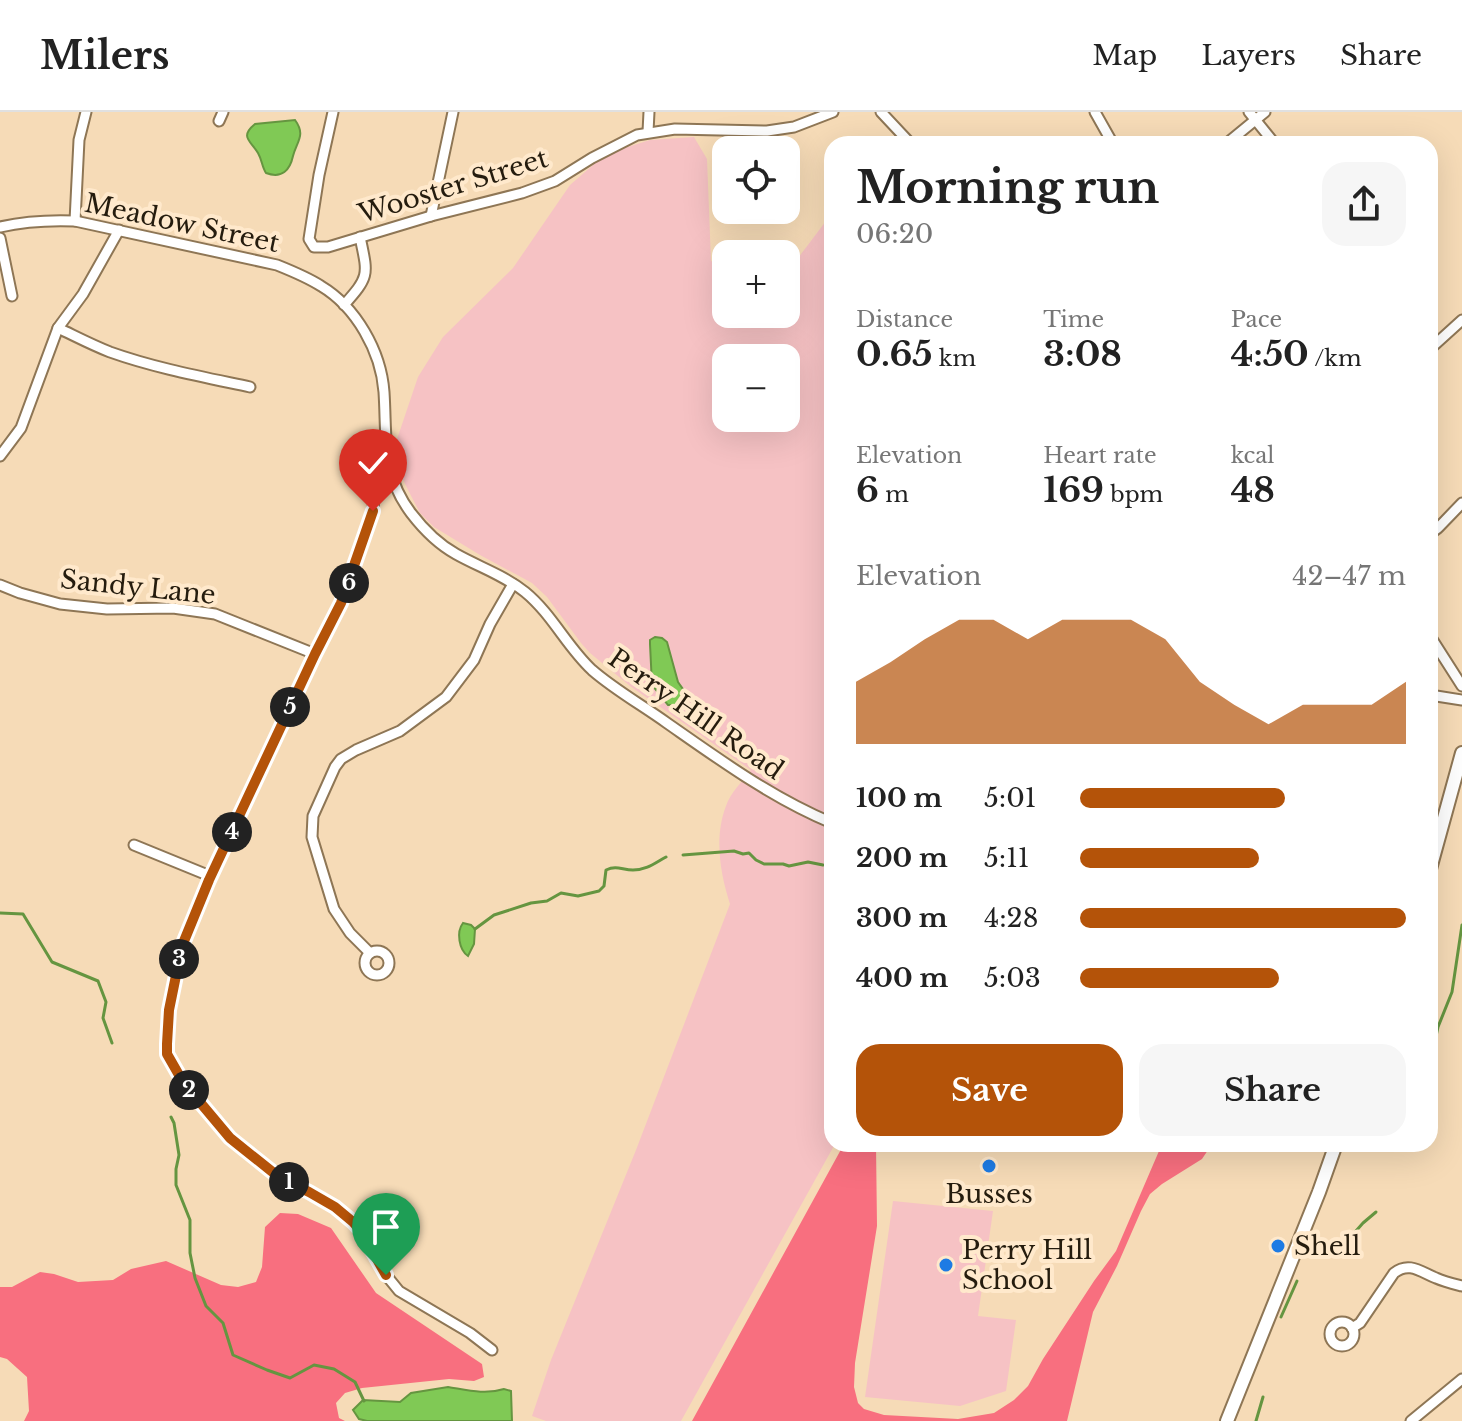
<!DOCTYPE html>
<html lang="en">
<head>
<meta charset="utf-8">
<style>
  :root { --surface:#fff; --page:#f6f6f6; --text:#222; --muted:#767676; --line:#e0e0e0; --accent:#b45309 }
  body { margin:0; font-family:"Libre Baskerville",serif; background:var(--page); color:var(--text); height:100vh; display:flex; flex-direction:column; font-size:30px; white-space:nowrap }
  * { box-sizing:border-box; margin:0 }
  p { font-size:26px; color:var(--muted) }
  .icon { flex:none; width:44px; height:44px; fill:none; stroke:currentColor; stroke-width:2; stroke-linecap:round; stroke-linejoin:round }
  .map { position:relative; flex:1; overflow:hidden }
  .side { position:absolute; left:824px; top:24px; width:614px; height:1016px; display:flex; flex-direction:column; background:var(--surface); border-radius:24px; box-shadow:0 8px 32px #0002 }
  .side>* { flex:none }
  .tools { position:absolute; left:712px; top:24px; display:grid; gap:16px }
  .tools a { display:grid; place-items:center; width:88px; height:88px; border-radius:16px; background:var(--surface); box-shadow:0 8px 32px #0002; font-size:40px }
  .pin { position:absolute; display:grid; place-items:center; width:68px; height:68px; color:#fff; margin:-82px -34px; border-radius:50% 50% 50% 0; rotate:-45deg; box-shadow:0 0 8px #0007 }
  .pin .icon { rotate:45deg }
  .km { position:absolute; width:40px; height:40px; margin:-20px; border-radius:50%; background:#222; color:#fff; font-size:22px; line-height:40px; text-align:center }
  .round { display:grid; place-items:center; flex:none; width:84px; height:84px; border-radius:24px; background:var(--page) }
  .summary { display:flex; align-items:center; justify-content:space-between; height:136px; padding:0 32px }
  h1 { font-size:44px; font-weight:800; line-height:60px }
  .figures { display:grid; grid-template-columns:repeat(3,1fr); gap:12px; height:136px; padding:8px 32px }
  .figures div { display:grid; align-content:center }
  .figures b { font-size:34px; font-weight:800 }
  .figures small { font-size:22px; font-weight:400 }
  .figures p { font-size:22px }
  .chart { height:224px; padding:16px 32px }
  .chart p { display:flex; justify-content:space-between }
  .chart svg { width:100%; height:144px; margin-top:8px; fill:var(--accent); opacity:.7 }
  .button { display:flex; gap:16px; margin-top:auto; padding:16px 32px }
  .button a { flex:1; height:92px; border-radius:24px; background:var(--accent); color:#fff; font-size:32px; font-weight:800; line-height:92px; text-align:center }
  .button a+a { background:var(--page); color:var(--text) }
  ul { padding:0 32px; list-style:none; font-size:26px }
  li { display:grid; grid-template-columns:128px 96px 1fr; align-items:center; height:60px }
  li i { height:20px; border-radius:10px; background:var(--accent) }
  header { display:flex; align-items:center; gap:48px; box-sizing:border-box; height:112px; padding:0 40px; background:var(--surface); border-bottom:2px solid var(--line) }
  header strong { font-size:38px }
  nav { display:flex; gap:44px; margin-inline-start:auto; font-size:28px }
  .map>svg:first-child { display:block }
</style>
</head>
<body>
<header>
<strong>Milers</strong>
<nav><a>Map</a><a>Layers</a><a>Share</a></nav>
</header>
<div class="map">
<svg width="1462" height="1309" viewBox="0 0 1462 1309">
  <rect width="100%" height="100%" fill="#f6dbb7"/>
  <!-- green -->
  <g fill="#f6c2c4" fill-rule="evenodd">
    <path d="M 694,25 L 707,47 L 711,149 L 726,154 L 726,202 L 786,202 L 786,162 L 832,101 L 832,1032 L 835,1032 L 681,1309 L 546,1309 L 532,1304 L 551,1248 L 636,1038 L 730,792 C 720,761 714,725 726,694 C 730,681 743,669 751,658 L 630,574 L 590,541 L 581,531 L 547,485 L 532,471 L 480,443 L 434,415 L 420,401 L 408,378 L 400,361 L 394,336 L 418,265 L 443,225 L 513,156 L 570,73 L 600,47 L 618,38 L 650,28 ZM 726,246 L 786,246 L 786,306 L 726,306 Z"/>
    <path d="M 893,1089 L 993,1099 L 978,1204 L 1016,1208 L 1006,1279 L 960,1294 L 865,1285 Z"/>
  </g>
  <!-- forest -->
  <g fill="#f86f7f">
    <path d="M 844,1032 L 876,1033 L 877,1114 L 855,1251 L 854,1275 L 858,1291 L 864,1297 L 884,1303 L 958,1307 L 994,1301 L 1014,1288 L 1028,1274 L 1043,1247 L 1094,1169 L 1116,1139 L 1162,1032 L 1212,1032 L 1202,1047 L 1162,1072 L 1150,1082 L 1141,1099 L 1117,1154 L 1093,1200 L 1067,1309 L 692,1309 Z"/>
    <path d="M 280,1101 L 298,1102 L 331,1116 L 376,1181 L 482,1252 L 484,1265 L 474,1269 L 449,1267 L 362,1276 L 345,1281 L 336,1291 L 339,1306 L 345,1309 L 24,1309 L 29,1299 L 27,1265 L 7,1247 L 0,1245 L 0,1175 L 12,1175 L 40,1160 L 54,1162 L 78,1170 L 113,1168 L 131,1157 L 166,1149 L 221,1173 L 238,1175 L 256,1170 L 262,1155 L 265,1115 Z"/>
  </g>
  <!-- water -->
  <g fill="#80c955" stroke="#659540" stroke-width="2">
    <path d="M 295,8 C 306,23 297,29 293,44 C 290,58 282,67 266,61 C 262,55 262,48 258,41 C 251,29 239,25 255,12 Z"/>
    <path d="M 655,525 L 662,526 L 667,530 L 678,570 L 690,587 L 685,593 L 668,593 L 652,573 L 650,532 L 650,528 Z"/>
    <path d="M 463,811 L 471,813 L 475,817 L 474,832 L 468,844 C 459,838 456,820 463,811 Z"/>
    <path d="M 448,1275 C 467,1278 485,1283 504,1277 L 511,1279 L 512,1309 L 367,1309 L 359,1307 L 353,1298 L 363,1288 L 400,1290 L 411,1281 Z"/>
  </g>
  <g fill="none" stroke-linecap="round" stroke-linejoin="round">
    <!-- stream -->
    <g stroke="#659540" stroke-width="3">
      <path d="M 683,743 L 734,739 L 743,742 L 749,741 L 756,748 L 764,752 L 783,752 L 789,754 L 808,750 L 823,753"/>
      <path d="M 0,801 L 23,802 L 52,850 L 98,869 L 106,890 L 103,906 L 112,931"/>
      <path d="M 475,817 L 494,803 L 531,791 L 547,789 L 561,781 L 578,784 L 599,779 L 604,774 L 606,758 C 617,753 622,758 633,758 C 647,758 655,751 666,745"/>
      <path d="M 1430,952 L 1438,915 L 1452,880 L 1462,813"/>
      <path d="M 171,1005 L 174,1011 L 179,1043 L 176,1057 L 176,1073 L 190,1108 L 190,1141 L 195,1166 L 206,1194 L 223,1211 L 233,1243 L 267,1258 L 290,1266 L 314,1253 L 334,1257 L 355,1270 L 364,1289"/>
      <path d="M 1401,1036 L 1403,1032"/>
      <path d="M 1348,1128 L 1363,1111 L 1376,1100"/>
      <path d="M 1281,1205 L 1297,1169"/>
      <path d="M 1256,1309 L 1263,1285"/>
    </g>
    <defs>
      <g id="minor">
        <path d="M 333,0 L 319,63 L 309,127 L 314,135 L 328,135 L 431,104 L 522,81 L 555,69 L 592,46 L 637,23 L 675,17 L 767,19 L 794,15 L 833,0"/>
        <path d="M 881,0 L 911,32"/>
        <path d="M 1095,0 L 1113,32"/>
        <path d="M 1249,0 L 1275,32"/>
        <path d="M 219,9 L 223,0"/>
        <path d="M 648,20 L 649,0"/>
        <path d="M 1226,32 L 1265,0"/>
        <path d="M 431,104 L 453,0"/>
        <path d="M 75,109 L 79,28 L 86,0"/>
        <path d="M 0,115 C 26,109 49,108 75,109 L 277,153 C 292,159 307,165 321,174 C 356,195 381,239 384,280 C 387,326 381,361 411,401 C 424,418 438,432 456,442 C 479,455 504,463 525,480 C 552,502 567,535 592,558 C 615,578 642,593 667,611 C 720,648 772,686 832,711"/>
        <path d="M 0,126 L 12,184"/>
        <path d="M 344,193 C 370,164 368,163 360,125"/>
        <path d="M 58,216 C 75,224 92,233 110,240 C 155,256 203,265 250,275"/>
        <path d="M 1430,237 L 1462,208"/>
        <path d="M 0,344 L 21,316 L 58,216 L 83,182 L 119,118"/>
        <path d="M 387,350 L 379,356 L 375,364 L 373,399 L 341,491 L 315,542 L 209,768 L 182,834 L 169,898 L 167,942 L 183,970 L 230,1026 L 280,1066 L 335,1095 L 353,1110 L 361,1119 L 386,1163 L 399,1179 L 470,1221 L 492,1238"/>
        <path d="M 1430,422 L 1438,416 L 1462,391"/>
        <path d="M 0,473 L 20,481 L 60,492 L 107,497 L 173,496 L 215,502 L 315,542"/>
        <path d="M 1430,524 L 1462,574"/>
        <path d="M 1430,583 L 1462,588"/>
        <path d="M 134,733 L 210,764"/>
        <circle cx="377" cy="851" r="12"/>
        <path d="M 370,841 L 350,821 L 334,797 L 312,725 L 313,704 L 335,655 L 341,647 L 356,638 L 400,619 L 446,585 L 474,548 L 490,512 L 513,472"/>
        <circle cx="1342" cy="1222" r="12"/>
        <path d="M 1352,1216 L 1360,1211 L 1394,1161 C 1409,1149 1421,1160 1436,1166 C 1445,1170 1454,1172 1462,1174"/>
        <path d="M 1411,1309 L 1462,1267"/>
      </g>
      <g id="major">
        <path d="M 1430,757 L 1462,641"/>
        <path d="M 1227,1309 L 1319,1080 L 1336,1032"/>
      </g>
    </defs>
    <!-- minor casing -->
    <use href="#minor" stroke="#8e7655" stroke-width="13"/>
    <!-- major casing -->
    <use href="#major" stroke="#8e7655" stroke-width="16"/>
    <!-- minor -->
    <use href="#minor" stroke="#fff" stroke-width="9"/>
    <!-- major -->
    <use href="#major" stroke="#fff" stroke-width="12"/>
  </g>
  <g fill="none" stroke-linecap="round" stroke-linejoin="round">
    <defs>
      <path id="route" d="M 373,399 L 341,491 L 315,542 L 209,768 L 182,834 L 169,898 L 167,932 L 167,942 L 183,970 L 230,1026 L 280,1066 L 309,1080 L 335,1095 L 353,1110 L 361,1119 L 386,1163"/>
    </defs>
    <!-- route casing -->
    <use href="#route" stroke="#fff" stroke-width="16"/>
    <!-- route -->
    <use href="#route" stroke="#b45309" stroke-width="10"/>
  </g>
  <!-- markers -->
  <g fill="#1e7be4" stroke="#ffe9cc" stroke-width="3">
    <circle cx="989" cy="1054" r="8"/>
    <circle cx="1278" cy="1134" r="8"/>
    <circle cx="946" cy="1153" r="8"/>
  </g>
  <g text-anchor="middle" stroke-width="8" stroke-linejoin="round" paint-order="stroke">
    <!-- street labels -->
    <g font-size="26" fill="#251c0e" stroke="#ffe9cc">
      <text transform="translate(453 74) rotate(-17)" y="9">Wooster Street</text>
      <text transform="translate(182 111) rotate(12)" y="9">Meadow Street</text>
      <text transform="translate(138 475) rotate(6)" y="9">Sandy Lane</text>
      <text transform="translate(696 602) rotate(35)" y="9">Perry Hill Road</text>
    </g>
    <!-- poi labels -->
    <g font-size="26" fill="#251c0e" stroke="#ffe9cc" text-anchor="start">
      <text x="989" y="1091" text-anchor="middle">Busses</text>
      <text x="1294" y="1143">Shell</text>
      <text x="962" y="1147">Perry Hill<tspan x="962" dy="30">School</tspan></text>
    </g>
  </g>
</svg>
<div class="tools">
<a><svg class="icon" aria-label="locate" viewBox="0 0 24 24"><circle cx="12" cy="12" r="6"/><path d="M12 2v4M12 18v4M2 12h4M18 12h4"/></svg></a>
<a>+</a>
<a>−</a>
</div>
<div class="pin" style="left:386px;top:1163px;background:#1e9e55"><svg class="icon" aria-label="arrive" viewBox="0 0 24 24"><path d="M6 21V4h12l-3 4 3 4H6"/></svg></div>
<div class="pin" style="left:373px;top:399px;background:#d93025"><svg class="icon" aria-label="check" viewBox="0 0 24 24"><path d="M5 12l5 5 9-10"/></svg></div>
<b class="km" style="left:289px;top:1070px">1</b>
<b class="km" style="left:189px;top:978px">2</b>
<b class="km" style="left:179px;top:847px">3</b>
<b class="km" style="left:232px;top:720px">4</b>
<b class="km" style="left:290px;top:595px">5</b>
<b class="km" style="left:349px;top:471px">6</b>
<section class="side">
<div class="summary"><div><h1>Morning run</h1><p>06:20</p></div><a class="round"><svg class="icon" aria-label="share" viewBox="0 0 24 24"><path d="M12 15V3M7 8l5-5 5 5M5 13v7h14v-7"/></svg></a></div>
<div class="figures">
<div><p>Distance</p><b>0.65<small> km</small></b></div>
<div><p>Time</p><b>3:08</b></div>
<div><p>Pace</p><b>4:50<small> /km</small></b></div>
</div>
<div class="figures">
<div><p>Elevation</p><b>6<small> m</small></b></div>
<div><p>Heart rate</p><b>169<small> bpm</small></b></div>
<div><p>kcal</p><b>48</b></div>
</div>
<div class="chart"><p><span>Elevation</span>42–47 m</p>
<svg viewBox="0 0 160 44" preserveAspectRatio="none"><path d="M0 44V25L10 19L20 12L30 6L40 6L50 12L60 6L70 6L80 6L90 12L100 25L110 32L120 38L130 32L140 32L150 32L160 25V44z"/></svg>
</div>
<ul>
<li><b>100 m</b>5:01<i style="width:63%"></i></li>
<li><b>200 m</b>5:11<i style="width:55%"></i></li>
<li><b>300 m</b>4:28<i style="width:100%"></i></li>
<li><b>400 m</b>5:03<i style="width:61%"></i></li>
</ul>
<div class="button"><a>Save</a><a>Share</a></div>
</section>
</div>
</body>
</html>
